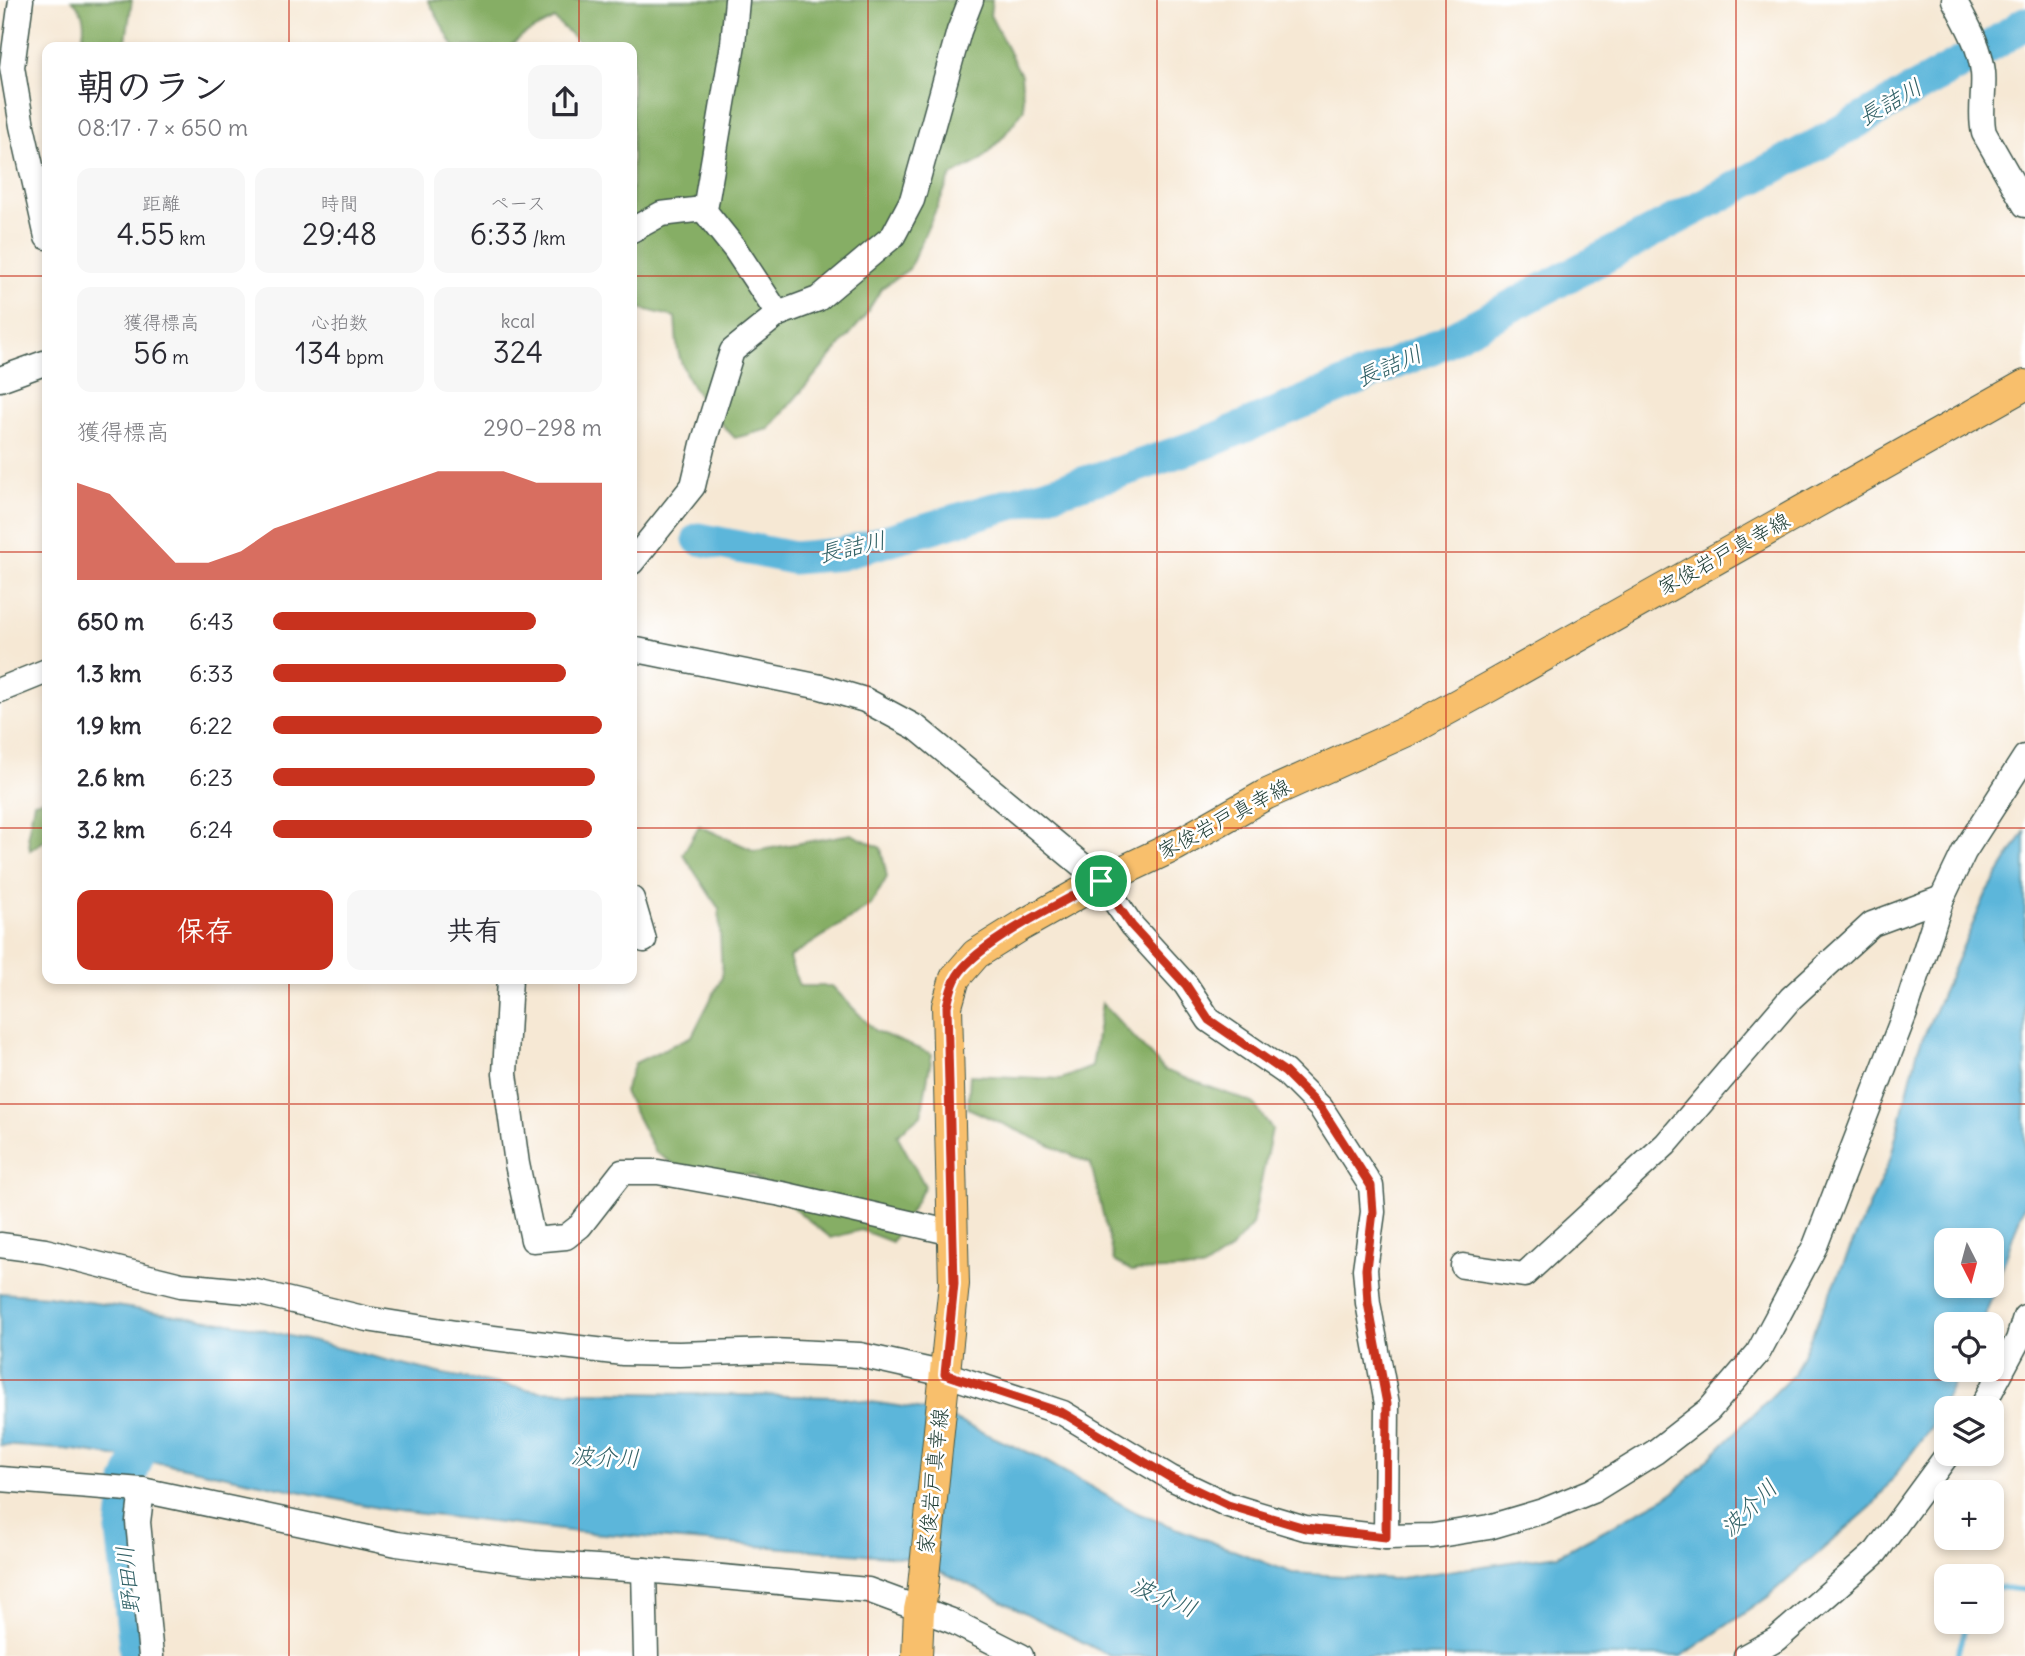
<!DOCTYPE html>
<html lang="ja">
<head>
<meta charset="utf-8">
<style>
  :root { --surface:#fff; --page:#f7f7f7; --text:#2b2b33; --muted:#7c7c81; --accent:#c8321e }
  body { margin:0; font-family:Delius,"Klee One",sans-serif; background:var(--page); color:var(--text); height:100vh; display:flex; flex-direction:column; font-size:26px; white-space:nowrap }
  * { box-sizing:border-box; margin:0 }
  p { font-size:23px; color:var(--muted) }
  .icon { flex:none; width:38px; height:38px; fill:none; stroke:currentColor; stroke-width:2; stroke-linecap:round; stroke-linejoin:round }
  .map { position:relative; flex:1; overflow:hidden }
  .drawer { position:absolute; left:42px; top:42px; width:595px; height:942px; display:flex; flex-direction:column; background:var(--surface); border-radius:14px; box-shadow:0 4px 10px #0003 }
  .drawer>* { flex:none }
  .needle { width:46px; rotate:174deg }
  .tools { position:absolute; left:1934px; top:1228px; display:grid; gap:14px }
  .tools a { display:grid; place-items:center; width:70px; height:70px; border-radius:14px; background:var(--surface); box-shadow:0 4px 10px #0003; font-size:35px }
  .pin { position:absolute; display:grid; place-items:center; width:60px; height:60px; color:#fff; margin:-30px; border:4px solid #fff; border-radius:50%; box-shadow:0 2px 7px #0007 }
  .round { display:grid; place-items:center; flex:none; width:74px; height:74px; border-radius:14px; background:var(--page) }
  .head { display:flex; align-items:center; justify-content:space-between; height:119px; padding:0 35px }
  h1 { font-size:38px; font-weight:600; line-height:52px }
  .metrics { display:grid; grid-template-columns:repeat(3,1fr); gap:10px; height:119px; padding:7px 35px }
  .metrics div { display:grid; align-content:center; border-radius:14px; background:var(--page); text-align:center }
  .metrics b { font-size:30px; font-weight:600 }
  .metrics small { font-size:19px; font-weight:400 }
  .metrics p { font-size:19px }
  .chart { height:196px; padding:14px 35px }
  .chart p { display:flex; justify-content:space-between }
  .chart svg { width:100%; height:126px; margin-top:7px; fill:var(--accent); opacity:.7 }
  .primary-button { display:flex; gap:14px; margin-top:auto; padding:14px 35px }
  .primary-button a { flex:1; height:80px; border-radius:14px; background:var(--accent); color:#fff; font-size:28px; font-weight:600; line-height:80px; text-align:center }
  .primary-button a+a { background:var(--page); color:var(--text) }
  ul { padding:0 35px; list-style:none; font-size:23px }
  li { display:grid; grid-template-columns:112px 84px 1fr; align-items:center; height:52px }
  li i { height:18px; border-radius:9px; background:var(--accent) }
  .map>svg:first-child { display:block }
</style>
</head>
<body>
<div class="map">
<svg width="2025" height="1656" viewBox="0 0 2025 1656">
  <rect width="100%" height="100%" fill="#fff"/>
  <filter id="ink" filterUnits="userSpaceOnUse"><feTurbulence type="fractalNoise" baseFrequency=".0143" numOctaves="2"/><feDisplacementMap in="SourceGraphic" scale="14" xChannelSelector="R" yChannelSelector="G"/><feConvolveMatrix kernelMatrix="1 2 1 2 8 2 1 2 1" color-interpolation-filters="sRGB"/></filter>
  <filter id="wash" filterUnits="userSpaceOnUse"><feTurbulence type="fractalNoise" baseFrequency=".00686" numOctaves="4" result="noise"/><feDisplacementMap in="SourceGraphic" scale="28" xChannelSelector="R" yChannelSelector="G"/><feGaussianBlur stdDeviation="1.57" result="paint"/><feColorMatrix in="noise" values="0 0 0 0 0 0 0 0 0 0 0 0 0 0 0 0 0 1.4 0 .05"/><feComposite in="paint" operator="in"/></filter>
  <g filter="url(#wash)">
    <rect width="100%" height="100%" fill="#f6e8d4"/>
    <!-- forest -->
    <g fill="#86ae65" stroke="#52764c" stroke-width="2">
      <path d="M 72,0 L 132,0 L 125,47 L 79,47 C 86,31 87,12 72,0 Z"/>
      <path d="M 428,0 L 992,0 L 990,15 L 1021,75 L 1024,109 L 1003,137 L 980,161 L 951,176 L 909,269 L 882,288 L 863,319 L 769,429 L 735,438 C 711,414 686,386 678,351 C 676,340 676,328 675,317 L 639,308 L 632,313 L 632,47 L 579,47 L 580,43 L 554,19 L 523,35 L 509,47 L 454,47 Z"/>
      <path d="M 47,799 L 47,839 L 30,850 L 28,834 L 34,802 Z"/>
      <path d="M 699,826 L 755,851 L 851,834 L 881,848 L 887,877 L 871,905 L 789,958 L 799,986 L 832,986 L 875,1031 L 932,1054 L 921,1115 L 897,1135 L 925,1186 L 892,1242 L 861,1230 L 831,1238 L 752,1175 L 683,1170 L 655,1152 L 624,1092 L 635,1063 L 692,1036 L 722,977 L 719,909 L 683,854 Z"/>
      <path d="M 1102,1003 L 1164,1070 L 1253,1103 L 1272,1129 L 1252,1225 L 1230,1250 L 1202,1269 L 1132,1271 L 1114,1261 L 1091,1164 L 968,1108 L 970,1075 L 1061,1079 L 1092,1067 Z"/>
    </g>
    <!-- water -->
    <path fill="#5cb6da" stroke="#3e7a87" stroke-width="2" fill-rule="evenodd" d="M 2025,831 L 2025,1202 L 1982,1325 L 1946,1325 L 1946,1370 L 1960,1370 L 1931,1427 L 1872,1506 L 1768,1597 L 1682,1656 L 1110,1656 L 996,1598 L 913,1558 L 578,1532 L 388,1510 L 179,1466 L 74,1450 L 0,1445 L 0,1293 L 48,1296 L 249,1326 L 443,1374 L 537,1391 L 838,1397 L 937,1412 L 1040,1458 L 1137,1513 L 1292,1573 L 1394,1579 L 1558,1555 L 1675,1492 L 1794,1374 L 1890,1160 L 1918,1049 L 1986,894 ZM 1946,1241 L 1992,1241 L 1992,1286 L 1946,1286 Z"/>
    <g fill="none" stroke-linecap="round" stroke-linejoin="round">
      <!-- stream -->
      <g stroke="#5cb6da" stroke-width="5">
        <path d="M 1992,1587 L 2025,1590"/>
        <path d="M 1957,1656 L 1967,1622"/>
      </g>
      <!-- river -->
      <g stroke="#5cb6da" stroke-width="33">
        <path d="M 699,539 L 793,558 L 841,554 L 1123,471 L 1208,442 L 1434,347 L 1820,143 L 1994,44 L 2025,23"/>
        <path d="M 128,1482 L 154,1416"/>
        <path d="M 125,1505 L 122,1531 L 136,1656"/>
      </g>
    </g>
  </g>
  <g filter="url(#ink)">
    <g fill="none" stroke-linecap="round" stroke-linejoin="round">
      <defs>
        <g id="minor">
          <path d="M 21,0 L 12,67 L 22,126 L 47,237"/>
          <path d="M 1954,0 C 1966,23 1980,45 1983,72 C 1985,92 1979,113 1984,133 L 2025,205"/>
          <path d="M 703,209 L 706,204 L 733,44 L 737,0"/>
          <path d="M 703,209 L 735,249 L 778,314"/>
          <path d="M 632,230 L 661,214 L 703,209"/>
          <path d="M 0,379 L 47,362"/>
          <path d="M 632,562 L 693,486 L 703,444 L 732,351 L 778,314 L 818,299 L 893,236 L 912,200 L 959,31 L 971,0"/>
          <path d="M 632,649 L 821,687 L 865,700 L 917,728 L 1101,881 L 1132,926 L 1186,985 L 1209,1020 L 1285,1072 L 1321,1108 L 1371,1186 L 1373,1212 L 1365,1269 L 1368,1303 L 1387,1404 L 1386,1537"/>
          <path d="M 0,690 L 47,671"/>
          <path d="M 632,899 L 644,940"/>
          <path d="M 510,978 L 505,1074 L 517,1164 L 533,1240 L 566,1237 L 580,1226 L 622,1172 L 658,1172 L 782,1194 L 953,1233"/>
          <path d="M 0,1245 L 45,1251 L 181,1285 L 256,1292 L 367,1319 L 468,1335 L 623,1353 L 679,1354 L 772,1351 L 860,1355 L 945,1374 L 1063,1413 L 1171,1478 L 1228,1505 L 1305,1528 L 1386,1537 L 1433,1536 L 1489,1527 L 1543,1511 L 1592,1491 L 1655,1452 L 1709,1410 L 1758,1353 L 1815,1246 L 1905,1013 L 1942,898 L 1964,852 L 2025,757"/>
          <path d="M 1463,1266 L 1524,1275 L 1666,1144 L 1791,998 L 1872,924 L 1942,898"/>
          <path d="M 1981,1409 L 2018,1340 L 2025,1317"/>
          <path d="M 0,1479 L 142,1490 L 397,1544 L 534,1563 L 644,1570 L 868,1590 L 952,1621 L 1021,1656"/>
          <path d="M 142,1490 L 138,1522 L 151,1656"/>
          <path d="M 644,1570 L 646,1656"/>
          <path d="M 1746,1656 L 1777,1639 L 1876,1552 L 1948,1454"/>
        </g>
        <path id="major" d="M 917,1656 L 919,1610 L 922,1596 L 954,1284 L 947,1006 L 955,978 L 976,954 L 1021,926 L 1101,881 L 1175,846 L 1265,795 L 1414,728 L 1489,687 L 2025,385"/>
      </defs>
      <!-- minor casing -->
      <use href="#minor" stroke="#3f574c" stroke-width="27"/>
      <!-- major casing -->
      <use href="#major" stroke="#3f574c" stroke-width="32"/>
      <!-- minor -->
      <use href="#minor" stroke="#fff" stroke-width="24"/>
      <!-- major -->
      <use href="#major" stroke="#f8bf6c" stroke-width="30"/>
    </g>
  </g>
  <g fill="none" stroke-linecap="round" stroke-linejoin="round" filter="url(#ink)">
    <defs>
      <path id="route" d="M 1101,881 L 1132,926 L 1186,985 L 1209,1020 L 1285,1072 L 1321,1108 L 1371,1186 L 1373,1212 L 1366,1269 L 1368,1303 L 1387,1404 L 1386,1537 L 1305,1528 L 1228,1505 L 1171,1478 L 1063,1413 L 945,1374 L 954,1284 L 947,1006 C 949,997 951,988 955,980 C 971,945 1066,901 1101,881 Z"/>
    </defs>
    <!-- route casing -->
    <use href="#route" stroke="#fff" stroke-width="14"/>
    <!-- route -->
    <use href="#route" stroke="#c8321e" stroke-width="9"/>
  </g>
  <!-- grid -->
  <path fill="none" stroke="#c8321e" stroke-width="2" stroke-opacity="0.55" d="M 289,0 L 289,47M 579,0 L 579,47M 868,0 L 868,1656M 1157,0 L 1157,1656M 1446,0 L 1446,1656M 1736,0 L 1736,1656M 0,276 L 47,276M 632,276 L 2025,276M 0,552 L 47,552M 632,552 L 2025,552M 0,828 L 47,828M 632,828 L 2025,828M 289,978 L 289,1656M 579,978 L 579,1656M 0,1104 L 2025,1104M 0,1380 L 2025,1380"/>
  <g text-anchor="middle" stroke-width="5" stroke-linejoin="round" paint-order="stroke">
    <!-- street labels -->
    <g font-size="21" fill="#1f3d34" stroke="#fff">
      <text transform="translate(1724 554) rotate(-29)" y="7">家俊岩戸真幸線</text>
      <text transform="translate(1224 819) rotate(-28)" y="7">家俊岩戸真幸線</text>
      <text transform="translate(933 1481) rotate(-84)" y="7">家俊岩戸真幸線</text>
    </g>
    <!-- water labels -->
    <g font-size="23" font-style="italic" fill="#316166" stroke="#fff">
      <text transform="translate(1890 102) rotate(-30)" y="8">長詰川</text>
      <text transform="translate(1389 366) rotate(-23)" y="8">長詰川</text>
      <text transform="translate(852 547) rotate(-13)" y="8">長詰川</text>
      <text transform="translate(605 1457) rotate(2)" y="8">波介川</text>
      <text transform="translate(1749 1508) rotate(-45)" y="8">波介川</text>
      <text transform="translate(128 1580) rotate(-96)" y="8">野田川</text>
      <text transform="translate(1164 1597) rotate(23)" y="8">波介川</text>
    </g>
  </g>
</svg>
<div class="tools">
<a><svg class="needle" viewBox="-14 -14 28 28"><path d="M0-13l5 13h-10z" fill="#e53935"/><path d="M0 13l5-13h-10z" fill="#7c7c81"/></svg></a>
<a><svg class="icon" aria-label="locate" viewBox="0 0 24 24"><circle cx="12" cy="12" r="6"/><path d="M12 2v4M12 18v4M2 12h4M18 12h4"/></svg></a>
<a><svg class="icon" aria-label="layers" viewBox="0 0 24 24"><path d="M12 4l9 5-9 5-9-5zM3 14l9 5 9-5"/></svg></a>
<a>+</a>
<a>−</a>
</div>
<div class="pin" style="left:1101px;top:881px;background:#1e9e55"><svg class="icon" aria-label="arrive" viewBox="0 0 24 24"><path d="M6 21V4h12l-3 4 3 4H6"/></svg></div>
<section class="drawer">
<div class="head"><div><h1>朝のラン</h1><p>08:17 · 7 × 650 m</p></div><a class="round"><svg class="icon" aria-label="share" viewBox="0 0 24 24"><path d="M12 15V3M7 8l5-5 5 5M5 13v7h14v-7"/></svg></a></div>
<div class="metrics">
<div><p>距離</p><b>4.55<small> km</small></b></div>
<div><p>時間</p><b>29:48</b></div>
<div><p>ペース</p><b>6:33<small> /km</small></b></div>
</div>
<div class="metrics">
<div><p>獲得標高</p><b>56<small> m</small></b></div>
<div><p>心拍数</p><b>134<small> bpm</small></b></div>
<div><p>kcal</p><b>324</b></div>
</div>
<div class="chart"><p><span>獲得標高</span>290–298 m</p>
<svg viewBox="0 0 160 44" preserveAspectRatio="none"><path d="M0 44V10L10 14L20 26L30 38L40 38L50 34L60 26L70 22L80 18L90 14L100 10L110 6L120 6L130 6L140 10L150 10L160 10V44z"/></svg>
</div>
<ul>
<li><b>650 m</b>6:43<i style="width:80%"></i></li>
<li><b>1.3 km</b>6:33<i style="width:89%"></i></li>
<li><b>1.9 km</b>6:22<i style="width:100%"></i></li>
<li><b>2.6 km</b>6:23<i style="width:98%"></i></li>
<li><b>3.2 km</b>6:24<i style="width:97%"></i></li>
</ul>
<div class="primary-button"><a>保存</a><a>共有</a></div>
</section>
</div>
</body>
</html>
